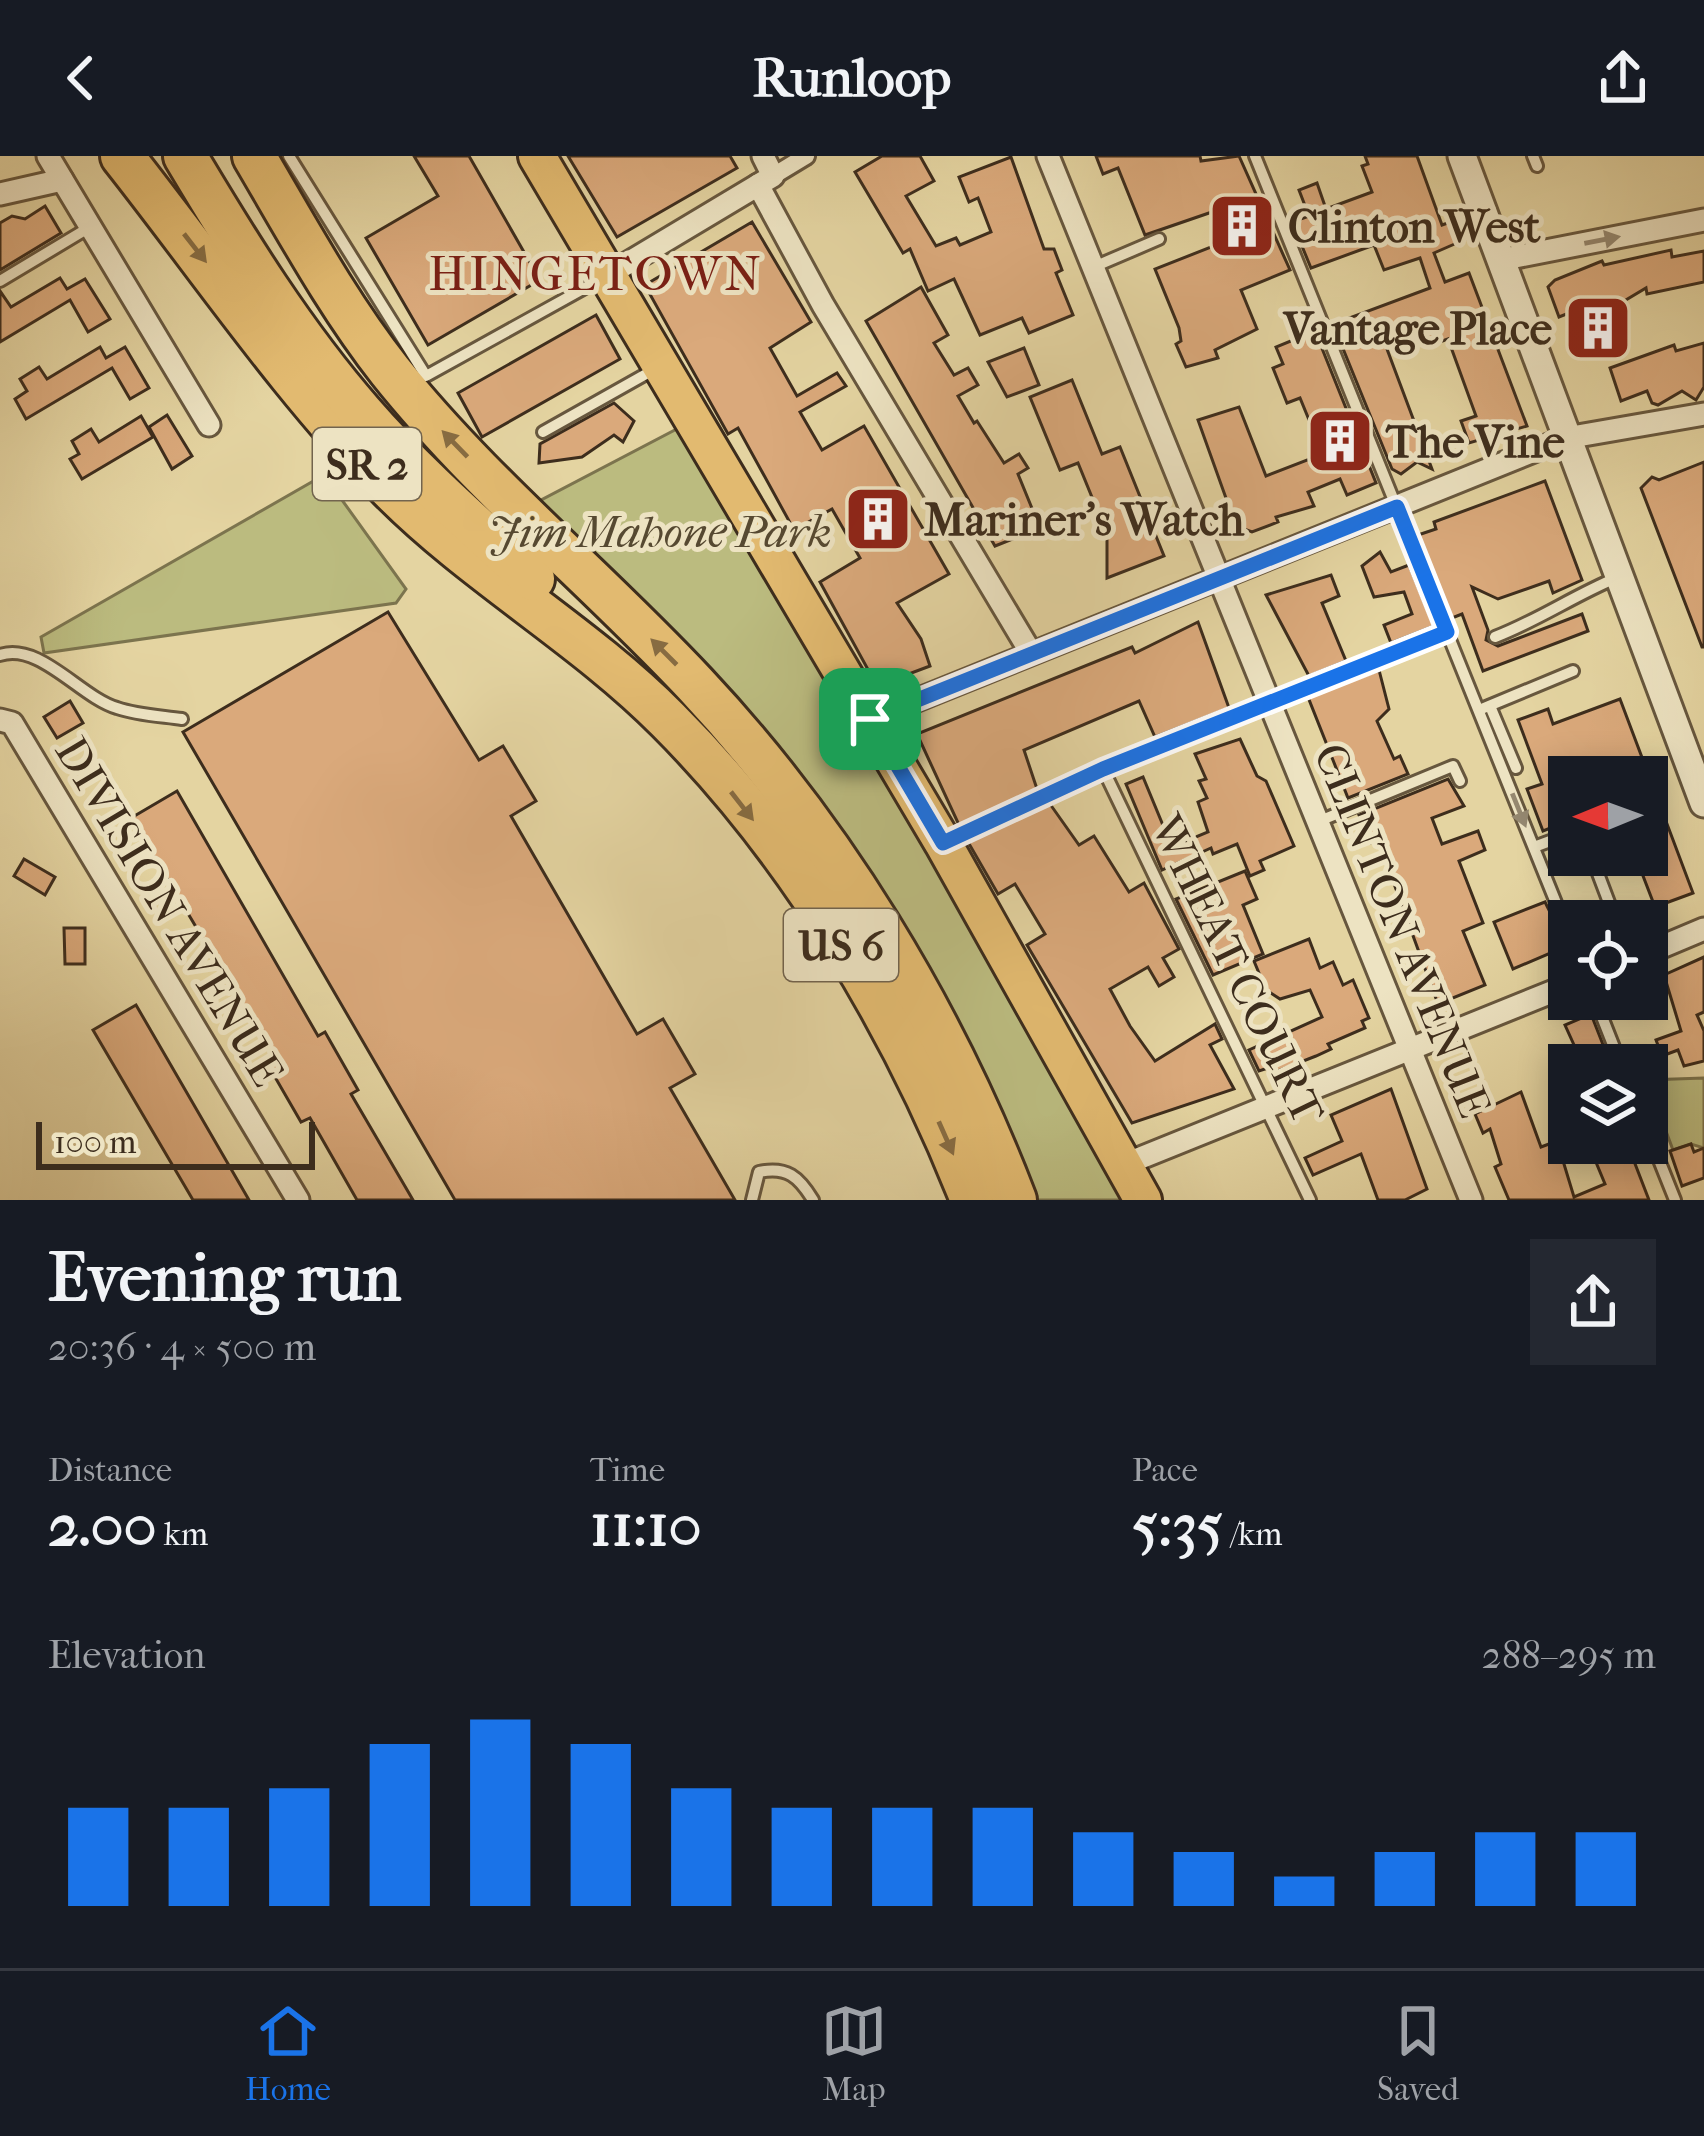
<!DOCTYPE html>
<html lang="en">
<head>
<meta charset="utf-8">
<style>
  :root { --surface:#171b24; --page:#242831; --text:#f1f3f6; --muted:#9ea1a6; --line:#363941; --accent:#1a73e8 }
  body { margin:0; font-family:"IM FELL French Canon",serif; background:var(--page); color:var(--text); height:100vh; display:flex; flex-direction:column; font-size:45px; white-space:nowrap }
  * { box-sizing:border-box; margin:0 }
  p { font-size:39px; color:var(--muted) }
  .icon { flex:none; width:66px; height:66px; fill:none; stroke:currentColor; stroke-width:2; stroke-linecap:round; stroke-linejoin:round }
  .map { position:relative; height:1044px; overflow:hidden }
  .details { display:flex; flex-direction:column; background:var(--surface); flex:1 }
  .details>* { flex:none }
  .needle { width:78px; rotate:269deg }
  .tools { position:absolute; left:1548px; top:600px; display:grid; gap:24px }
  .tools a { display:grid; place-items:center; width:120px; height:120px; border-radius:0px; background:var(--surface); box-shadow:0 6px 30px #0003; font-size:60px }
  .scale { position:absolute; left:36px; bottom:30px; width:279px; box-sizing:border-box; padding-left:12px; border:6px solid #3d2d1d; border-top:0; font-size:33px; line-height:42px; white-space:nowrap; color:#3d2d1d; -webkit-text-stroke:9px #ede3c2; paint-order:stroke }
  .pin { position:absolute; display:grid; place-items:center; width:102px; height:102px; color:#fff; margin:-51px; border-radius:24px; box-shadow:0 6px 18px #0006 }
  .round { display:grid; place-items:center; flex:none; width:126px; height:126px; border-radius:0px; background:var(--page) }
  .head { display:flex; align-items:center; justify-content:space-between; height:204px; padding:0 48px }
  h1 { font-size:66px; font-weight:700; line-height:90px }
  .figures { display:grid; grid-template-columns:repeat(3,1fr); gap:18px; height:204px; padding:12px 48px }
  .figures div { display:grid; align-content:center }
  .figures b { font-size:60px; font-weight:700 }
  .figures small { font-size:33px; font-weight:400 }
  .figures p { font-size:33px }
  .chart { height:336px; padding:24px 48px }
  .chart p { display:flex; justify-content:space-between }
  .chart svg { width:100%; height:216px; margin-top:12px; stroke:var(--accent); stroke-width:6 }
  header { display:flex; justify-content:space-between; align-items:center; height:156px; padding:0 48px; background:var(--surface); font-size:54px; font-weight:700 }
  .menu { display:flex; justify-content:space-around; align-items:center; height:168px; border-top:3px solid var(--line); background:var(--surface); font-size:33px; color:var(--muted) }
  .menu a { display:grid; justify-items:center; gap:6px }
  .menu .active { color:var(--accent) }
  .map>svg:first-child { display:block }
</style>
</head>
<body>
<header><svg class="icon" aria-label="back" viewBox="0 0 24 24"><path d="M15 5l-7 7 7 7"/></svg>Runloop<svg class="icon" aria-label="share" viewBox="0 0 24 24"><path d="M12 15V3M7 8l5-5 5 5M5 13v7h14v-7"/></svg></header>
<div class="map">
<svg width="1704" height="1044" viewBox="0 0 1704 1044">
  <rect width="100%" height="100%" fill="#e4d4a1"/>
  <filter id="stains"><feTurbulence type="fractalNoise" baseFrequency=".00167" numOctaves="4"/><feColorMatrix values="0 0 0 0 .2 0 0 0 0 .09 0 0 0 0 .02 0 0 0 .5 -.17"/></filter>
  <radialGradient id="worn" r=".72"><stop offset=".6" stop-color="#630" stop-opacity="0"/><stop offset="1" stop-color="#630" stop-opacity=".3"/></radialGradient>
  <!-- green -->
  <g fill="#bbbb7f" stroke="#7c744e" stroke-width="3">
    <path d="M 694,264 L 1143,1044 L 1015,1044 L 829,697 L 522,354 Z"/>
    <path d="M 324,319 L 406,433 L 396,447 L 44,497 L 41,481 Z"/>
    <path d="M 1704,922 L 1704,992 L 1691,988 L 1673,994 L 1647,924 Z"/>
  </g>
  <!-- building -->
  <g fill="#daa97b" stroke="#3d2d1d" stroke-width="3">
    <path d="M 414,0 L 469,0 L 540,124 L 428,189 L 366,82 L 438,40 Z"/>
    <path d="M 568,0 L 730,0 L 737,12 L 617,81 Z"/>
    <path d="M 882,0 L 920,0 L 934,25 L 906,40 L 936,90 L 956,82 L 960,89 L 991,76 L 978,42 L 969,46 L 959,21 L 1011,1 L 1044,93 L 1054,93 L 1062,114 L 1056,117 L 1073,159 L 1029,177 L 1022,162 L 980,179 L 954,123 L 928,135 L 910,93 L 903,97 L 855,16 Z"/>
    <path d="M 1096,0 L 1200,0 L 1201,5 L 1239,0 L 1290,114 L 1241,134 L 1257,173 L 1215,194 L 1218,202 L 1186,211 L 1176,188 L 1181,185 L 1179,172 L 1155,113 L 1224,86 L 1212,56 L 1145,79 L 1118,12 L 1103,18 Z"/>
    <path d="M 1365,0 L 1417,0 L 1442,69 L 1459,63 L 1466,83 L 1434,97 L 1445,126 L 1469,117 L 1527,270 L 1469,287 L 1461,265 L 1476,260 L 1448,183 L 1428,190 L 1421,171 L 1384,185 L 1432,313 L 1417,306 L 1401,318 L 1392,313 L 1333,168 L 1430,132 L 1420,102 L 1384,114 L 1374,89 L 1311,112 L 1292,66 L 1309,60 L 1299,34 L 1317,27 L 1326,53 L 1372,36 L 1362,10 L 1368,8 Z"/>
    <path d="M 45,50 L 61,77 L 0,114 L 0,67 L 12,60 L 25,63 Z"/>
    <path d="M 752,66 L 811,166 L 770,192 L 797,240 L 837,217 L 846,230 L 800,256 L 822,294 L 864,270 L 949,418 L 897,447 L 921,483 L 930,510 L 877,530 L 820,426 L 860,402 L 832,353 L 794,374 L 738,272 L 728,278 L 647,133 L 650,126 Z"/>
    <path d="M 1671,94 L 1672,101 L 1704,95 L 1704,126 L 1647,138 L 1646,132 L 1589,166 L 1584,151 L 1559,161 L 1548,131 L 1555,124 L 1602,105 L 1604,109 Z"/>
    <path d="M 60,122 L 67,133 L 85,123 L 110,163 L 88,176 L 70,144 L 0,186 L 0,135 L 11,151 Z"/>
    <path d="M 921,131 L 948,179 L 934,187 L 954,219 L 968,212 L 978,229 L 958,240 L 974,267 L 977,265 L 1004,307 L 1019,298 L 1028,312 L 1018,318 L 1040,372 L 995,390 L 866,165 Z"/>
    <path d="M 596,159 L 620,203 L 482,281 L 458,237 Z"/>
    <path d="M 1315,175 L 1376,327 L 1347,339 L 1340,323 L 1308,336 L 1314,350 L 1276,361 L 1278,366 L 1252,376 L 1236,370 L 1198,264 L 1239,251 L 1266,320 L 1323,298 L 1300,242 L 1287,247 L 1273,212 L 1283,208 L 1276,191 Z"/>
    <path d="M 1704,187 L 1704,231 L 1696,244 L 1682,235 L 1658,249 L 1652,247 L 1647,235 L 1621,245 L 1610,212 L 1674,189 L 1676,195 Z"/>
    <path d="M 100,191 L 106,202 L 125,191 L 149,232 L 130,243 L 112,212 L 26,263 L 15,243 L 27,235 L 20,223 L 39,211 L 47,223 Z"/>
    <path d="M 1024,192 L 1039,229 L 1007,241 L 988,206 Z"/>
    <path d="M 1072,224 L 1102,298 L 1120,291 L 1164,400 L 1107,422 L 1107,378 L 1078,307 L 1060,314 L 1030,241 Z"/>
    <path d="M 614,247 L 634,265 L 623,286 L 614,279 L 582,301 L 539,307 L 540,288 Z"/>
    <path d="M 167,259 L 192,300 L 172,313 L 149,271 Z"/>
    <path d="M 141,260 L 153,281 L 82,323 L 70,303 L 79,298 L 72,285 L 91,273 L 99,286 Z"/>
    <path d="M 1704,306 L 1704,491 L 1702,491 L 1641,332 L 1652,321 L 1659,324 Z"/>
    <path d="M 1545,325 L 1582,424 L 1553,437 L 1549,425 L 1498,443 L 1472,431 L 1488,474 L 1486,484 L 1498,490 L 1582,458 L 1588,475 L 1483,515 L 1462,458 L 1452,462 L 1418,379 L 1436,373 L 1434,366 Z"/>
    <path d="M 1380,396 L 1391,416 L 1409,409 L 1434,470 L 1391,487 L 1384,469 L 1412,458 L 1404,436 L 1374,441 L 1362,410 Z"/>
    <path d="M 1331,419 L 1339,440 L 1322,447 L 1346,505 L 1309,520 L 1266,439 Z"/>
    <path d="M 388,456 L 479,604 L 503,590 L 536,645 L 511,660 L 637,878 L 663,863 L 695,918 L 670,932 L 735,1044 L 455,1044 L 183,576 Z"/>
    <path d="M 1198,466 L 1229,552 L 1155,581 L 1139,545 L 1024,594 L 1037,633 L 959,669 L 917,578 L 1132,491 L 1135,497 Z"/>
    <path d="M 1379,514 L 1389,553 L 1377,565 L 1394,603 L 1400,600 L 1408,618 L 1348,642 L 1308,541 Z"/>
    <path d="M 1620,543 L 1693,737 L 1655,751 L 1635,699 L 1647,699 L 1647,621 L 1569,621 L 1569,642 L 1560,645 L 1568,665 L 1543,675 L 1527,633 L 1542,628 L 1518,564 L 1548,553 L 1553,568 Z"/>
    <path d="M 70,545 L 83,567 L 57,582 L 44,561 Z"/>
    <path d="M 1240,583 L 1257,620 L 1266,625 L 1294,690 L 1260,705 L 1264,714 L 1250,720 L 1237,688 L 1213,698 L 1211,692 L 1162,714 L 1126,628 L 1143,621 L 1172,691 L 1208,676 L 1198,646 L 1207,642 L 1199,625 L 1206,623 L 1195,598 Z"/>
    <path d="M 1448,623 L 1464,650 L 1432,662 L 1442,688 L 1478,675 L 1485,694 L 1459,705 L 1483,767 L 1463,775 L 1485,829 L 1438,848 L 1378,684 L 1370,687 L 1359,659 Z"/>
    <path d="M 177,635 L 318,880 L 325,876 L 358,934 L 351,938 L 413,1044 L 357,1044 L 310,962 L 301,966 L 268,909 L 276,905 L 131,662 Z"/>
    <path d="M 1050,648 L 1079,689 L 1094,680 L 1129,736 L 1144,727 L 1179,793 L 1163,802 L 1174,821 L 1159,830 L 1148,811 L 1110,833 L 1130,870 L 1155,905 L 1215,868 L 1222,883 L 1210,889 L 1234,933 L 1132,967 L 1027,789 L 1045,778 L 1015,728 L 998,738 L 968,686 Z"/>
    <path d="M 24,703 L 55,721 L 45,739 L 14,720 Z"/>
    <path d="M 1245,715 L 1257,743 L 1243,749 L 1263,798 L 1213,819 L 1176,743 Z"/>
    <path d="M 1545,746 L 1567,790 L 1513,813 L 1494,766 Z"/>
    <path d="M 64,772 L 85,772 L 85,808 L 65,808 Z"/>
    <path d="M 1309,783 L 1320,812 L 1333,806 L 1343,829 L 1353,824 L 1369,862 L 1362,865 L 1365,872 L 1328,888 L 1331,893 L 1316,900 L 1270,918 L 1268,912 L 1259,915 L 1249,894 L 1322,861 L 1310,834 L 1280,843 L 1266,834 L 1254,805 Z"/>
    <path d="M 1704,801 L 1704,856 L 1697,859 L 1704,875 L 1704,905 L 1684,910 L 1678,894 L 1662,900 L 1656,884 L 1681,875 L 1664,819 Z"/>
    <path d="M 136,849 L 249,1044 L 193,1044 L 93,874 Z"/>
    <path d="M 1591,858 L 1611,909 L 1569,909 L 1569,941 L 1551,898 L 1574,889 L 1565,869 Z"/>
    <path d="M 1391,933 L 1427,1033 L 1405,1044 L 1378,1044 L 1361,998 L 1313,1019 L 1305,1002 L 1342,985 L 1331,959 Z"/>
    <path d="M 1521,936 L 1541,991 L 1557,985 L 1574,1041 L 1605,1028 L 1588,987 L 1627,987 L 1649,1044 L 1509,1044 L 1495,1011 L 1501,1008 L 1490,973 L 1483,977 L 1475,958 Z"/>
    <path d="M 1691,988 L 1694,996 L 1704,992 L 1704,1022 L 1682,1030 L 1670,995 Z"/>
  </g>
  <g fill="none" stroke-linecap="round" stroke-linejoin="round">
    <defs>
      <g id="service">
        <path d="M 289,0 L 426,220 L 601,123"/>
        <path d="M 1255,0 L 1569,779"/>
        <path d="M 1533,0 L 1537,10"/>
        <path d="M 1096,110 L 1159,83"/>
        <path d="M 0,125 L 90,71"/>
        <path d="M 543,276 L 655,213"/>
        <path d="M 1495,481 C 1539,464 1573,440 1616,422"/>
        <path d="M 0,499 C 40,486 80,541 117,552 C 137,559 161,560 182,563"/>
        <path d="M 1490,550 L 1516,612"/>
        <path d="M 1479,554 L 1573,515"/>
        <path d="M 1103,613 L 1310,1044"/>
        <path d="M 1317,666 L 1453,610 L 1460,625"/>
        <path d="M 951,683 L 1103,613 L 1447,475"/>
        <path d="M 1534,691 L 1569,678"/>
        <path d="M 1591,699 L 1616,765"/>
        <path d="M 1595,843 L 1621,909"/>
        <path d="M 1647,974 L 1675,1044"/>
        <path d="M 752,1044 L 759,1016 C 787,1010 799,1021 813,1044"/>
      </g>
      <path id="pedestrian" d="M 773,20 L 806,0"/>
      <g id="minor">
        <path d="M 48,0 L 209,269"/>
        <path d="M 1048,0 L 1471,1044"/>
        <path d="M 758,29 L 823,149 L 1031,497"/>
        <path d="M 0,38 L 62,24"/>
        <path d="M 1500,104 L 1704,64"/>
        <path d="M 608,119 L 773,20 L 763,0"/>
        <path d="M 870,563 L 1566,282 L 1704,258"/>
        <path d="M 0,564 L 12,567 L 298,1044"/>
        <path d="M 1647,797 L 1704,773"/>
        <path d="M 1123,1009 L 1569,829"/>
      </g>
      <path id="tertiary" d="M 1462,0 L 1704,647"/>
      <path id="primary" d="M 537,0 L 943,687 L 1143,1044"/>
      <g id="motorway">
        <path d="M 122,0 C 209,110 291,232 390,332 C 475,418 584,479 668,564 C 800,696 904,871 972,1044"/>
        <path d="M 185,0 C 238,89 293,178 362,257 C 414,317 474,369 533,423"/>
        <path d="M 254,0 C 297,73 338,149 390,215 C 481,329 596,422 695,528 C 833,675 943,856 1015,1044"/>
      </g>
    </defs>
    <!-- service casing -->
    <use href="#service" stroke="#67573e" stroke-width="16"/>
    <!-- pedestrian casing -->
    <use href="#pedestrian" stroke="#67573e" stroke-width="22"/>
    <!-- minor casing -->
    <use href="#minor" stroke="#67573e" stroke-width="27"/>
    <!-- tertiary casing -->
    <use href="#tertiary" stroke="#67573e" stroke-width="33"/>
    <!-- primary casing -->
    <use href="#primary" stroke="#3d2d1d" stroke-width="42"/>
    <!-- motorway casing -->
    <use href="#motorway" stroke="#3d2d1d" stroke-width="48"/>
    <!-- service -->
    <use href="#service" stroke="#ede3c2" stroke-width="10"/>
    <!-- pedestrian -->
    <use href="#pedestrian" stroke="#ede3c2" stroke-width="16"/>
    <!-- minor -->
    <use href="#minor" stroke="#ede3c2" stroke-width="21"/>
    <!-- tertiary -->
    <use href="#tertiary" stroke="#ede3c2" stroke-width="27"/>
    <!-- primary -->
    <use href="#primary" stroke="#e2ba70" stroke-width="36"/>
    <!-- motorway -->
    <use href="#motorway" stroke="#e2ba70" stroke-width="42"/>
  </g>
  <!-- one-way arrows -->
  <defs><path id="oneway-solid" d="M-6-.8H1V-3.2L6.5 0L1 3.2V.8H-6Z" transform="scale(3)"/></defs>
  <g fill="#958870">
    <use href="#oneway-solid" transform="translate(1602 84) rotate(-11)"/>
    <use href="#oneway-solid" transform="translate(1519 654) rotate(68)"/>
  </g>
  <g fill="#876c42">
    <use href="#oneway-solid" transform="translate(195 92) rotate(52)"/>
    <use href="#oneway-solid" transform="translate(455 288) rotate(-134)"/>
    <use href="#oneway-solid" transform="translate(664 496) rotate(-135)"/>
    <use href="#oneway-solid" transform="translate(742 650) rotate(52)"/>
    <use href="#oneway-solid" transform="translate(946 982) rotate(66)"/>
  </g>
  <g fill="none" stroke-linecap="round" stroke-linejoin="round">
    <defs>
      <path id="route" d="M 1397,351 L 1447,476 L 1103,613 L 943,687 L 870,563 Z"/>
    </defs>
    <!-- route casing -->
    <use href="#route" stroke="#fff" stroke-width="24"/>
    <!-- route -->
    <use href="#route" stroke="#1a73e8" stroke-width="15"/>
  </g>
  <!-- icons -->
  <defs>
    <symbol id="building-square" viewBox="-11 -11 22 22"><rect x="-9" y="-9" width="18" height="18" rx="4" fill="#8f2418" stroke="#ede3c2"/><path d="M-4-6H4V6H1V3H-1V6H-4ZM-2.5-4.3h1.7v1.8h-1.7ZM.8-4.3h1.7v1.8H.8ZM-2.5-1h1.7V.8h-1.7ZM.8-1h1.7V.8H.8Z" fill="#fff"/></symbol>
  </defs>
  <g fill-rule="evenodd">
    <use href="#building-square" x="1204" y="32" width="76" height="76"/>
    <use href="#building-square" x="1560" y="134" width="76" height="76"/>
    <use href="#building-square" x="1302" y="247" width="76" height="76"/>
    <use href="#building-square" x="840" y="325" width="76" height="76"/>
  </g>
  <g text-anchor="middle" stroke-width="10" stroke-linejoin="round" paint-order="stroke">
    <!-- shield labels -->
    <g fill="#ede3c2" stroke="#72644e" stroke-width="3">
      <rect x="313" y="272" width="108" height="72" rx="9"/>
      <rect x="784" y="753" width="114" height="72" rx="9"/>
    </g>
    <g font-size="42" font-weight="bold" fill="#3d2d1d">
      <text x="367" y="323">SR 2</text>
      <text x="841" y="804">US 6</text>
    </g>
    <!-- poi labels -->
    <g font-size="45" font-weight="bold" fill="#3d2d1d" stroke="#ede3c2" text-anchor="start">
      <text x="1288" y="86">Clinton West</text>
      <text x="1552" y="188" text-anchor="end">Vantage Place</text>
      <text x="1386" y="301">The Vine</text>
      <text x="924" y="379">Mariner's Watch</text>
    </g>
    <!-- park labels -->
    <g font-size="45" font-style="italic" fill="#564931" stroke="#ede3c2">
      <text x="660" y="391">Jim Mahone Park</text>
    </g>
    <!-- street labels -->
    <g font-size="45" fill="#3d2d1d" stroke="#ede3c2">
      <text transform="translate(170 755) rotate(59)" y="16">DIVISION AVENUE</text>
      <text transform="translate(1403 774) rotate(68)" y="16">CLINTON AVENUE</text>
      <text transform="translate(1238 813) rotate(64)" y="16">WHEAT COURT</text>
    </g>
    <!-- neighbourhood labels -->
    <g font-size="48" letter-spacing="3" fill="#7a1f14" stroke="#ede3c2">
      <text x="596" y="134">HINGETOWN</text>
    </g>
  </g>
  <rect width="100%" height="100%" filter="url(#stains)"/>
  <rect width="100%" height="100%" fill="url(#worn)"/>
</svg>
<div class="tools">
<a><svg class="needle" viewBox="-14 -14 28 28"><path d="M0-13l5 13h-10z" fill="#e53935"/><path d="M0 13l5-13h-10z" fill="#9ea1a6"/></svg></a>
<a><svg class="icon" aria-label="locate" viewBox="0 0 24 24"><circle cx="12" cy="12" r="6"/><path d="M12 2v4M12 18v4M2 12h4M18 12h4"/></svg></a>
<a><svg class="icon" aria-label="layers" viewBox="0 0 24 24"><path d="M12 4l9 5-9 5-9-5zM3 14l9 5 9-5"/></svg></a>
</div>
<div class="scale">100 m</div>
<div class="pin" style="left:870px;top:563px;background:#1e9e55"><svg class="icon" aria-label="arrive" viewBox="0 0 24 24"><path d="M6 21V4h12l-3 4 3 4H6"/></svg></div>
</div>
<section class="details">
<div class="head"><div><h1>Evening run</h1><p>20:36 · 4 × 500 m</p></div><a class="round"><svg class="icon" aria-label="share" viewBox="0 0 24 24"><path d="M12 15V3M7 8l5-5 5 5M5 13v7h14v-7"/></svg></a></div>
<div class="figures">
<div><p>Distance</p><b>2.00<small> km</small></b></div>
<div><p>Time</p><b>11:10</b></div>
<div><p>Pace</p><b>5:35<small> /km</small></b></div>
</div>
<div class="chart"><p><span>Elevation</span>288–295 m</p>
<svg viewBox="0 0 160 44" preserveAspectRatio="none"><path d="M5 44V24M15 44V24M25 44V20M35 44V11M45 44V6M55 44V11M65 44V20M75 44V24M85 44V24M95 44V24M105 44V29M115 44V33M125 44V38M135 44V33M145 44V29M155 44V29"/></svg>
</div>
</section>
<nav class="menu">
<a class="active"><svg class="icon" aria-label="home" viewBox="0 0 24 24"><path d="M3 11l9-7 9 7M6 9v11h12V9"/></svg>Home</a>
<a><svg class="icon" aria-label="map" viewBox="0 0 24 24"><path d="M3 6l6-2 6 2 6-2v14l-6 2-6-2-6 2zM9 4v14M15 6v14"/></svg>Map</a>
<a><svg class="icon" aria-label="saved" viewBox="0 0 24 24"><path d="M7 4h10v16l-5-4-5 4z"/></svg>Saved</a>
</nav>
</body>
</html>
